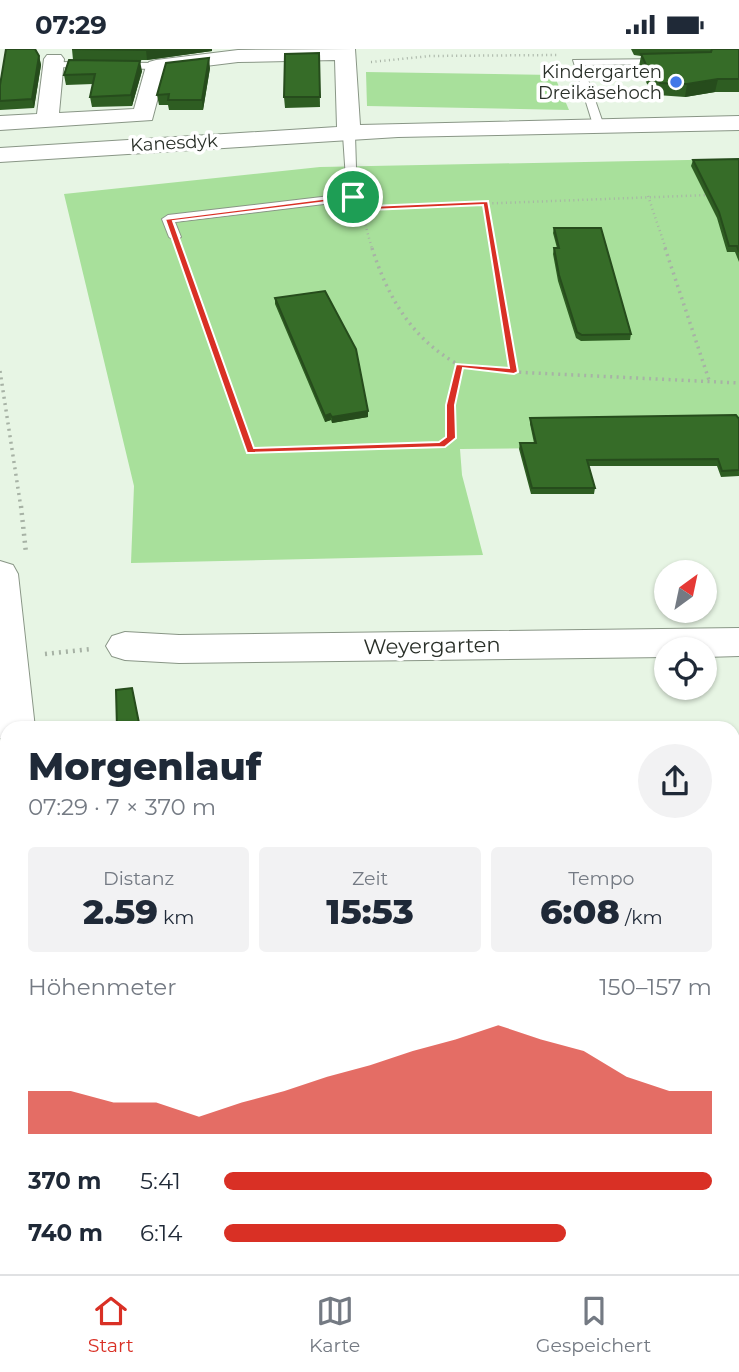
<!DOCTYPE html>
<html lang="de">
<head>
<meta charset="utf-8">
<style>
  :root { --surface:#fff; --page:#f2f2f3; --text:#1f2937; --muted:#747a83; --line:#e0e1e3; --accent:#d93025 }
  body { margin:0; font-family:Montserrat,sans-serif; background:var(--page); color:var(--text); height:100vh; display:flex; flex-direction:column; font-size:26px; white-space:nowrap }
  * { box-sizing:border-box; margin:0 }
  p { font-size:23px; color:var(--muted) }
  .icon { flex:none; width:38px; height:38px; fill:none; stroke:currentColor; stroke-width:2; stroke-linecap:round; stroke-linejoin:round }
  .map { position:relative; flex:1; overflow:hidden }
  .drawer { position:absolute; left:0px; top:672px; width:740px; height:553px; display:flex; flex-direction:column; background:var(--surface); border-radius:21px 21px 0 0; box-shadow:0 2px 5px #0004 }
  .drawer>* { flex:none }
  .needle { width:46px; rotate:33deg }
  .tools { position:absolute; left:654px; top:511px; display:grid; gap:14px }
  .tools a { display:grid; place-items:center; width:63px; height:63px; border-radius:50%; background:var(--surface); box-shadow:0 2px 5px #0004; font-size:35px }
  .pin { position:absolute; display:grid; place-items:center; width:60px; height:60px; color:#fff; margin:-30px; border:4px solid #fff; border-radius:50%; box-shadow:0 2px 7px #0007 }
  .round { display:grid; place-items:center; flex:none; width:74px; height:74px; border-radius:37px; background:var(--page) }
  .headline { display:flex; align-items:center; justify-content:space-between; height:119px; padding:0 28px }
  h1 { font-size:38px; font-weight:800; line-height:52px }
  .figures { display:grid; grid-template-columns:repeat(3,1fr); gap:10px; height:119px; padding:7px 28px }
  .figures div { display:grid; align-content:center; border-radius:7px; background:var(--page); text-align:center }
  .figures b { font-size:35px; font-weight:800 }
  .figures small { font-size:19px; font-weight:400 }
  .figures p { font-size:19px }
  .chart { height:196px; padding:14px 28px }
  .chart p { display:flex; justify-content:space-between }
  .chart svg { width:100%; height:126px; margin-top:7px; fill:var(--accent); opacity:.7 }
  ul { padding:0 28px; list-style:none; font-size:23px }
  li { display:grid; grid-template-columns:112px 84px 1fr; align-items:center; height:52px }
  li i { height:18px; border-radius:9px; background:var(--accent) }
  .status { display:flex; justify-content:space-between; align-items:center; height:49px; padding:0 35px; background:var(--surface); direction:ltr }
  .status svg { height:19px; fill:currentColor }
  .tabs { display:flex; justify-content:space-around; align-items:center; height:98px; border-top:2px solid var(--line); background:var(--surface); font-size:19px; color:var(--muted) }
  .tabs a { display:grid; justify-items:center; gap:4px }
  .tabs .current { color:var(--accent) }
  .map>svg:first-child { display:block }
</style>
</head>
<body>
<div class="status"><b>07:29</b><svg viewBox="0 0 49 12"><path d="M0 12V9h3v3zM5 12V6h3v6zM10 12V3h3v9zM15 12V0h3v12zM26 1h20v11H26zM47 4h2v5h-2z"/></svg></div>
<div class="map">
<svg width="739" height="1225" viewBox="0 0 739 1225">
  <rect width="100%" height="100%" fill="#e7f5e4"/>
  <!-- green -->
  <g fill="#a8e09b">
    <path d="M 366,23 L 554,26 L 569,61 L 367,57 Z"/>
    <path d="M 739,110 L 739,397 L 460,400 L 462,426 L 483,506 L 131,514 L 134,437 L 64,145 L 320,118 Z"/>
  </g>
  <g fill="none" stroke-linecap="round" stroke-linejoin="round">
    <defs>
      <g id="service">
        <path d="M 669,10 L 669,14 L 665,15 L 583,16 L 604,77 L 594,79 L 573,11 Z"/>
        <path d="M 55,13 L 156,14 L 161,17 L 156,20 L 51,18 L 50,16 Z"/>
        <path d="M 349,83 L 355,86 L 357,151 L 175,173 L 181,188 L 175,192 L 169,188 L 162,170 L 168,166 L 347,145 L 343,86 Z"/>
      </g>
      <g id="minor">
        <path d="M 355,0 L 360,76 L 739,67 L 739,81 L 398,88 L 0,113 L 0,99 L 337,78 L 335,11 L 238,13 L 165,22 L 152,71 L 0,81 L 0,67 L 37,65 L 44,10 L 47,6 L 61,6 L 64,10 L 59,64 L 134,60 L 146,17 L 149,13 L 156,11 L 238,1 Z"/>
        <path d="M 739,579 L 739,607 L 705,608 L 705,600 L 667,600 L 667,608 L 179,614 L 125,611 L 112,607 L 106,597 L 112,587 L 125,583 L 179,586 Z"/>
        <path d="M 733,1173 L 739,1175 L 739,1225 L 723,1225 L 712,1218 L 733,1218 Z"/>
      </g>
      <g id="primary">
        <path d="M 0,512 L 13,516 L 18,525 L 35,679 L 7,679 L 7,692 L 0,689 Z"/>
        <path d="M 45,1218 L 101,1218 L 102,1225 L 46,1225 Z"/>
      </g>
    </defs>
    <!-- service casing -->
    <use href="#service" stroke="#899686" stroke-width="2"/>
    <!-- minor casing -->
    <use href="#minor" stroke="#899686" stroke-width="2"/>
    <!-- primary casing -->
    <use href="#primary" stroke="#899686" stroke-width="2"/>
    <!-- path-far2 -->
    <g stroke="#a7b2a5" stroke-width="2.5" stroke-dasharray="1 3.5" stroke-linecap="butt">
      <path d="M 371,13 L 430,7 L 558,6"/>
      <path d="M 648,147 L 666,200"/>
      <path d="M 486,154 L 494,200"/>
      <path d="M 371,159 L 709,146"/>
      <path d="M 363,167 L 372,200"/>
    </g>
    <!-- path-far1 -->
    <g stroke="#a7b2a5" stroke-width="3.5" stroke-dasharray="2 4.5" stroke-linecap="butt">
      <path d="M 372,199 C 388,249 412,290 459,316"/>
      <path d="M 493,199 L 514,323"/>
      <path d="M 665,199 L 710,334"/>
      <path d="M 181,206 L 250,402 L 442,396 L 451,389 L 450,356 L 459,316 L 514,323 L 739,334"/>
      <path d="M 0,322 L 21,459"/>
    </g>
    <!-- path -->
    <g stroke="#a7b2a5" stroke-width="4.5" stroke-dasharray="2 5" stroke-linecap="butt">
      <path d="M 21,457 L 26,504"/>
      <path d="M 45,605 L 92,600"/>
    </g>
    <!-- service -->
    <use href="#service" fill="#fff" fill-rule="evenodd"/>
    <!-- minor -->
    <use href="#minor" fill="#fff" fill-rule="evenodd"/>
    <!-- primary -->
    <use href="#primary" fill="#fff" fill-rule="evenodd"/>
  </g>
  <!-- wall -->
  <g fill="#2e5d22">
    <path d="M 72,0 L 212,0 L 212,2 L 147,11 L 73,11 Z"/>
    <path d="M 631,0 L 739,0 L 739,43 L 715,43 L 685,48 L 657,46 L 653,38 L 647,35 L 639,17 L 641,7 L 634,6 Z"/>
    <path d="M 319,4 L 320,58 L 285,59 L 284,48 Z"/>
    <path d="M 39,7 L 41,16 L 34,59 L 0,61 L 0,36 Z"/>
    <path d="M 210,19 L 203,61 L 169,61 L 168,56 L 159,56 L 157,46 Z"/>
    <path d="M 142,22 L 132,57 L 92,58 L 90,48 L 93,35 L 66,36 L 64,26 Z"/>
    <path d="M 739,110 L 739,213 L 735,203 L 727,203 L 717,169 L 691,117 L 693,111 Z"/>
    <path d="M 554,179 L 631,285 L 630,291 L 581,292 L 576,289 L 558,232 L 553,205 L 554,199 L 557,199 L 553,184 Z"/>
    <path d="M 275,249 L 368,368 L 332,374 L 331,371 L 325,373 L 275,255 Z"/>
    <path d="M 530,369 L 739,370 L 739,427 L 721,428 L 717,417 L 589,417 L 595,439 L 594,445 L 531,445 L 519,400 L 520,394 L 534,394 L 530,375 Z"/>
    <rect x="733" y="729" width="6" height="38"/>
    <path d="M 733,988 L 739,988 L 739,1084 L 733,1083 Z"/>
  </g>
  <!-- shaded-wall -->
  <g fill="#264c1c">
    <path d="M 155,0 L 212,0 L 212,2 L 147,11 L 146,1 Z"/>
    <path d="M 39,7 L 41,16 L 34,59 L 32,50 Z"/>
    <path d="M 209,9 L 210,19 L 203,61 L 202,51 Z"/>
    <path d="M 140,12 L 142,22 L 132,57 L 131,46 Z"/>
    <path d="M 718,30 L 715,43 L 685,48 L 687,35 Z"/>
    <path d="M 368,362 L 368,368 L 332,374 L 332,368 Z"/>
    <path d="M 330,365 L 331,371 L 325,373 L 325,367 Z"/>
  </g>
  <!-- building -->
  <g fill="#366c28" stroke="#264c1c" stroke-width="2">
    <path d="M 6,0 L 35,0 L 39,7 L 32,50 L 0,52 L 0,36 Z"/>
    <path d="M 72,0 L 155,0 L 146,1 Z"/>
    <path d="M 712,0 L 739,0 L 739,30 L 718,30 L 687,35 L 660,34 L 656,25 L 649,22 L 641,5 L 711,3 Z"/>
    <path d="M 319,4 L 320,48 L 284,48 L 285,5 Z"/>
    <path d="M 209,9 L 202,51 L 168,51 L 169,45 L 157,46 L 166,14 Z"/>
    <path d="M 69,11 L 140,12 L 131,46 L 90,48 L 95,25 L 64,26 Z"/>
    <path d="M 739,110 L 739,203 L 737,197 L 729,197 L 719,163 L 693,111 Z"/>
    <path d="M 554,179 L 601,179 L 631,285 L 582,286 L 577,283 L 559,226 L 554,199 L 559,199 Z"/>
    <path d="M 325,242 L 356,300 L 368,362 L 332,368 L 330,365 L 325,367 L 275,249 Z"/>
    <path d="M 736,366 L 739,370 L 739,421 L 722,422 L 718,410 L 587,411 L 595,439 L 532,439 L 520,394 L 536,394 L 530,369 Z"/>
    <path d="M 132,639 L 140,679 L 117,679 L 116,641 Z"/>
    <rect x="733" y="729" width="6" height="32"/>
    <path d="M 733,988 L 739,988 L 739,1076 L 733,1052 Z"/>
    <path d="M 320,1218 L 461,1218 L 463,1225 L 322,1225 Z"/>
  </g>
  <!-- route -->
  <path fill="#d93025" stroke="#fff" stroke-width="2" fill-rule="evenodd" d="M 353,146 L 371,157 L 488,152 L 518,323 L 514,325 L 463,319 L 455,356 L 456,389 L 445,398 L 247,404 L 165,170 ZM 351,150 L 370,161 L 483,156 L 509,319 L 456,315 L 446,356 L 446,388 L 439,393 L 254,399 L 173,172 Z"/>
  <!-- markers -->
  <circle fill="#4178e8" stroke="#fff" stroke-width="2.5" cx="676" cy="33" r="7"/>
  <g text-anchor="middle" stroke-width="7" stroke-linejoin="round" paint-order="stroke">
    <!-- far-poi labels -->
    <g font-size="18" fill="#292f28" stroke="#fff" text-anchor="end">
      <text x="662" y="29">Kindergarten<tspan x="662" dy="21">Dreikäsehoch</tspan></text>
    </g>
    <!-- far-street labels -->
    <g font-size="18" fill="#292f28" stroke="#fff">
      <text transform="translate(174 94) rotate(-3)" y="6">Kanesdyk</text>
    </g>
    <!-- street labels -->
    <g font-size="21" fill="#292f28" stroke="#fff">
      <text transform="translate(432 597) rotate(-1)" y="7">Weyergarten</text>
    </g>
  </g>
</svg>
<div class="tools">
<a><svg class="needle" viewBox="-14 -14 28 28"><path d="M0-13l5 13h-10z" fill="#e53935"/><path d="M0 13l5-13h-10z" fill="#747a83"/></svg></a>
<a><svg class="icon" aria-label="locate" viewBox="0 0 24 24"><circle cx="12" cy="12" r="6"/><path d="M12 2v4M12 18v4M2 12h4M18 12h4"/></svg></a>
</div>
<div class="pin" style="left:353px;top:148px;background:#1e9e55"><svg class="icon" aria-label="arrive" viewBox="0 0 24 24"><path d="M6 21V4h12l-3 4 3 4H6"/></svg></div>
<section class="drawer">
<div class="headline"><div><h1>Morgenlauf</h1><p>07:29 · 7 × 370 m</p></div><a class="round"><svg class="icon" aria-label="share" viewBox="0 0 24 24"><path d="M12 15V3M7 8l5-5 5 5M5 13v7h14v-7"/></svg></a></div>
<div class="figures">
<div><p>Distanz</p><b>2.59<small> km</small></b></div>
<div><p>Zeit</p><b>15:53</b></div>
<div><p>Tempo</p><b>6:08<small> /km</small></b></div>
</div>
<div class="chart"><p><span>Höhenmeter</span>150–157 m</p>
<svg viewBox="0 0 160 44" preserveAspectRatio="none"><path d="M0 44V29L10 29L20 33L30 33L40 38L50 33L60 29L70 24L80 20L90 15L100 11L110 6L120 11L130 15L140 24L150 29L160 29V44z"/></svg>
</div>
<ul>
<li><b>370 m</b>5:41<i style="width:100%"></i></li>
<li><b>740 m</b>6:14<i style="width:70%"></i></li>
</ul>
</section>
</div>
<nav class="tabs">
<a class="current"><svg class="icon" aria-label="home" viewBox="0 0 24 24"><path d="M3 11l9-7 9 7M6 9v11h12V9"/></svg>Start</a>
<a><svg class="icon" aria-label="map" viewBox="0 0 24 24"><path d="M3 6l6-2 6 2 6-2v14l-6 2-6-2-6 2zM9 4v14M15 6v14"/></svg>Karte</a>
<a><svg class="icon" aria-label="saved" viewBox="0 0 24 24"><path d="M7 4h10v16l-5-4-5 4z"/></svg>Gespeichert</a>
</nav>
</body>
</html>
